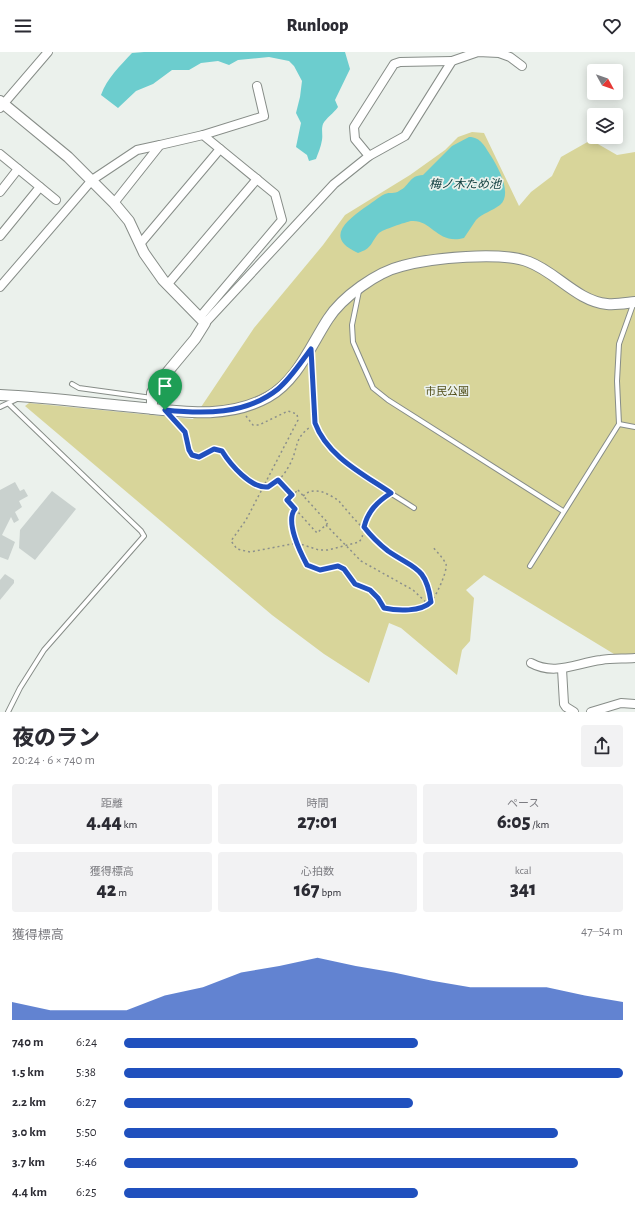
<!DOCTYPE html>
<html lang="ja">
<head>
<meta charset="utf-8">
<style>
  :root { --surface:#fff; --page:#f2f2f3; --text:#2b2b33; --muted:#7c7c81; --accent:#2050be }
  body { margin:0; font-family:"Alegreya Sans","Noto Sans JP",sans-serif; background:var(--page); color:var(--text); height:100vh; display:flex; flex-direction:column; font-size:15px; white-space:nowrap }
  * { box-sizing:border-box; margin:0 }
  p { font-size:13px; color:var(--muted) }
  .icon { flex:none; width:22px; height:22px; fill:none; stroke:currentColor; stroke-width:2; stroke-linecap:round; stroke-linejoin:round }
  .map { position:relative; height:660px; overflow:hidden }
  .details { display:flex; flex-direction:column; background:var(--surface); flex:1 }
  .details>* { flex:none }
  .needle { width:26px; rotate:130deg }
  .fabs { position:absolute; left:587px; top:12px; display:grid; gap:8px }
  .fabs a { display:grid; place-items:center; width:36px; height:36px; border-radius:4px; background:var(--surface); box-shadow:0 2px 10px #0003; font-size:20px }
  .pin { position:absolute; display:grid; place-items:center; width:34px; height:34px; color:#fff; margin:-41px -17px; border-radius:50% 50% 50% 0; rotate:-45deg; box-shadow:0 0 4px #0007 }
  .pin .icon { rotate:45deg }
  .round { display:grid; place-items:center; flex:none; width:42px; height:42px; border-radius:4px; background:var(--page) }
  .headline { display:flex; align-items:center; justify-content:space-between; height:68px; padding:0 12px }
  h1 { font-size:22px; font-weight:800; line-height:30px }
  .metrics { display:grid; grid-template-columns:repeat(3,1fr); gap:6px; height:68px; padding:4px 12px }
  .metrics div { display:grid; align-content:center; border-radius:4px; background:var(--page); text-align:center }
  .metrics b { font-size:20px; font-weight:800 }
  .metrics small { font-size:11px; font-weight:400 }
  .metrics p { font-size:11px }
  .chart { height:112px; padding:8px 12px }
  .chart p { display:flex; justify-content:space-between }
  .chart svg { width:100%; height:72px; margin-top:4px; fill:var(--accent); opacity:.7 }
  ul { padding:0 12px; list-style:none; font-size:13px }
  li { display:grid; grid-template-columns:64px 48px 1fr; align-items:center; height:30px }
  li i { height:10px; border-radius:5px; background:var(--accent) }
  header { display:flex; justify-content:space-between; align-items:center; height:52px; padding:0 12px; background:var(--surface); font-size:18px; font-weight:800 }
  .map>svg:first-child { display:block }
</style>
</head>
<body>
<header><svg class="icon" aria-label="menu" viewBox="0 0 24 24"><path d="M4 6h16M4 12h16M4 18h16"/></svg>Runloop<svg class="icon" aria-label="heart" viewBox="0 0 24 24"><path d="M12 20l-8-8c-3-5 5-10 8-4 3-6 11-1 8 4z"/></svg></header>
<div class="map">
<svg width="635" height="660" viewBox="0 0 635 660">
  <rect width="100%" height="100%" fill="#ebf1ec"/>
  <!-- green -->
  <path fill="#d8d59a" d="M 472,80 L 484,81 L 519,154 L 531,140 L 552,124 L 561,105 L 591,88 L 617,103 L 635,100 L 635,603 L 614,602 L 484,523 L 466,538 L 474,546 L 470,589 L 462,598 L 457,623 L 401,576 L 389,571 L 369,631 L 324,602 L 272,563 L 25,354 L 29,351 L 193,367 L 254,276 L 323,193 L 345,163 L 410,123 L 445,98 L 458,85 Z"/>
  <!-- water -->
  <g fill="#6ccdce">
    <path d="M 144,0 L 345,0 L 350,17 L 335,48 L 338,55 C 334,61 326,66 323,72 C 321,78 323,82 322,88 C 321,95 318,101 316,107 L 309,109 L 307,103 L 296,95 L 301,71 L 296,61 L 300,45 L 302,29 L 294,14 L 289,9 L 269,5 L 238,8 L 229,13 L 218,9 L 201,11 L 189,18 L 172,18 L 153,32 L 136,39 L 118,56 L 101,43 C 107,26 120,14 132,1 Z"/>
    <path d="M 469,85 C 481,85 485,95 491,104 C 498,115 513,142 500,153 C 492,159 483,161 476,168 C 472,174 468,180 464,186 C 437,193 432,167 411,169 C 406,170 382,178 379,181 C 370,191 373,196 358,201 C 325,186 345,170 364,156 C 371,152 378,145 385,142 C 389,140 395,142 399,139 C 411,133 408,124 423,123 L 452,94 Z"/>
  </g>
  <!-- building -->
  <g fill="#c9d1ce">
    <path d="M 15,430 L 20,439 L 24,437 L 28,444 L 19,449 L 22,455 L 15,460 L 19,468 L 14,471 L 11,465 L 2,483 L 15,490 L 8,508 L 0,505 L 0,438 Z"/>
    <path d="M 52,439 L 76,457 L 35,508 L 19,496 L 20,478 Z"/>
    <path d="M 5,522 L 14,528 L 14,531 L 0,548 L 0,528 Z"/>
  </g>
  <g fill="none" stroke-linecap="round" stroke-linejoin="round">
    <defs>
      <g id="service">
        <path d="M 359,239 L 352,273 L 353,290 L 373,336 L 388,348 L 563,459"/>
        <path d="M 311,299 L 315,371 C 329,409 381,434 414,456"/>
        <path d="M 72,332 L 79,336 L 152,346"/>
        <path d="M 0,355 L 19,346"/>
        <path d="M 619,372 L 635,375"/>
        <path d="M 530,514 L 619,372 L 617,329 L 619,292 L 634,250"/>
        <path d="M 8,660 L 20,636 L 44,598 L 144,484 L 141,479 L 9,352"/>
      </g>
      <g id="minor">
        <path d="M 0,56 L 48,0"/>
        <path d="M 203,83 L 264,64 L 257,34"/>
        <path d="M 0,102 L 56,148"/>
        <path d="M 369,104 L 355,87 L 354,75 L 394,12 L 400,10 L 452,9"/>
        <path d="M 0,140 L 18,117"/>
        <path d="M 114,151 L 160,93 L 203,83 L 275,142 L 282,168 L 200,265"/>
        <path d="M 0,184 L 40,135"/>
        <path d="M 140,192 L 220,97"/>
        <path d="M 167,233 L 257,127"/>
        <path d="M 0,235 L 92,128 L 137,98 L 160,93"/>
        <path d="M 205,271 L 334,132 L 369,104 L 405,84 L 452,9 L 478,0 L 499,1 L 510,5 L 522,14"/>
        <path d="M 531,611 C 555,624 576,611 601,608 C 612,606 624,607 635,606"/>
        <path d="M 562,617 L 564,652 L 566,655 L 574,660"/>
        <path d="M 591,660 L 621,651 L 635,652"/>
      </g>
      <g id="tertiary">
        <path d="M 0,49 L 68,105 L 114,151 L 129,169 L 144,201 L 163,228 L 205,271 L 195,287 L 155,335 L 152,341 L 152,357"/>
        <path d="M 0,343 C 42,345 83,350 124,354 C 172,358 223,370 268,345 C 297,329 311,293 328,267 C 342,245 377,220 402,214 C 432,206 501,199 529,210 C 556,220 577,249 607,252 C 616,253 626,251 635,250"/>
      </g>
    </defs>
    <!-- service casing -->
    <use href="#service" stroke="#878d88" stroke-width="6"/>
    <!-- minor casing -->
    <use href="#minor" stroke="#878d88" stroke-width="10"/>
    <!-- tertiary casing -->
    <use href="#tertiary" stroke="#878d88" stroke-width="12"/>
    <!-- path -->
    <g stroke="#8b8f8c" stroke-width="1.5" stroke-dasharray="2 3" stroke-linecap="butt">
      <path d="M 246,364 L 253,373 L 259,373 L 288,359 L 297,362 L 298,368 L 246,468 L 231,489 L 237,497 L 250,500 L 297,491 L 319,498 L 328,498 L 359,490 L 362,486 L 366,464 L 371,457 L 385,444"/>
      <path d="M 174,368 L 185,381 L 189,398 L 192,403 L 199,405 L 214,397 L 222,399 C 240,427 268,455 290,412 C 299,395 293,388 310,375"/>
      <path d="M 278,428 L 292,443"/>
      <path d="M 298,438 L 328,471 L 317,481 L 287,448 Z"/>
      <path d="M 303,444 C 314,433 329,442 339,449 C 351,464 365,479 379,492 C 404,515 425,508 431,550"/>
      <path d="M 295,457 C 285,470 300,500 307,513 L 320,518 L 338,514 L 344,517 L 355,532 L 370,538 L 378,546 L 384,556 C 392,558 421,559 427,554 C 434,550 448,519 446,512 C 443,506 437,500 432,494"/>
      <path d="M 326,473 L 361,509 L 413,538 L 429,553"/>
    </g>
    <!-- service -->
    <use href="#service" stroke="#fff" stroke-width="4"/>
    <!-- minor -->
    <use href="#minor" stroke="#fff" stroke-width="8"/>
    <!-- tertiary -->
    <use href="#tertiary" stroke="#fff" stroke-width="10"/>
  </g>
  <g fill="none" stroke-linecap="round" stroke-linejoin="round">
    <defs>
      <path id="route" d="M 311,297 L 315,371 C 327,404 363,422 391,441 C 377,450 368,459 364,475 C 371,484 379,492 388,499 C 414,517 426,514 431,550 C 421,560 397,559 384,556 L 378,546 L 370,538 L 355,532 L 344,517 L 338,514 L 320,518 L 307,513 C 300,500 285,469 295,457 L 287,448 L 292,443 L 278,428 L 268,435 C 251,437 230,412 222,399 L 214,397 L 199,405 L 192,403 L 189,398 L 185,380 L 165,358 C 203,362 246,363 278,337 C 291,326 301,310 311,297 Z"/>
    </defs>
    <!-- route casing -->
    <use href="#route" stroke="#fff" stroke-width="8"/>
    <!-- route -->
    <use href="#route" stroke="#2050be" stroke-width="5"/>
  </g>
  <g text-anchor="middle" stroke-width="3.5" stroke-linejoin="round" paint-order="stroke">
    <!-- park labels -->
    <g font-size="11" fill="#514e19" stroke="#ebf1ec">
      <text x="447" y="343">市民公園</text>
    </g>
    <!-- water labels -->
    <g font-size="12" font-style="italic" fill="#124040" stroke="#ebf1ec">
      <text x="465" y="136">梅ノ木ため池</text>
    </g>
  </g>
</svg>
<div class="fabs">
<a><svg class="needle" viewBox="-14 -14 28 28"><path d="M0-13l5 13h-10z" fill="#e53935"/><path d="M0 13l5-13h-10z" fill="#7c7c81"/></svg></a>
<a><svg class="icon" aria-label="layers" viewBox="0 0 24 24"><path d="M12 4l9 5-9 5-9-5zM3 14l9 5 9-5"/></svg></a>
</div>
<div class="pin" style="left:165px;top:358px;background:#1e9e55"><svg class="icon" aria-label="arrive" viewBox="0 0 24 24"><path d="M6 21V4h12l-3 4 3 4H6"/></svg></div>
</div>
<section class="details">
<div class="headline"><div><h1>夜のラン</h1><p>20:24 · 6 × 740 m</p></div><a class="round"><svg class="icon" aria-label="share" viewBox="0 0 24 24"><path d="M12 15V3M7 8l5-5 5 5M5 13v7h14v-7"/></svg></a></div>
<div class="metrics">
<div><p>距離</p><b>4.44<small> km</small></b></div>
<div><p>時間</p><b>27:01</b></div>
<div><p>ペース</p><b>6:05<small> /km</small></b></div>
</div>
<div class="metrics">
<div><p>獲得標高</p><b>42<small> m</small></b></div>
<div><p>心拍数</p><b>167<small> bpm</small></b></div>
<div><p>kcal</p><b>341</b></div>
</div>
<div class="chart"><p><span>獲得標高</span>47–54 m</p>
<svg viewBox="0 0 160 44" preserveAspectRatio="none"><path d="M0 44V33L10 38L20 38L30 38L40 29L50 24L60 15L70 11L80 6L90 11L100 15L110 20L120 24L130 24L140 24L150 29L160 33V44z"/></svg>
</div>
<ul>
<li><b>740 m</b>6:24<i style="width:59%"></i></li>
<li><b>1.5 km</b>5:38<i style="width:100%"></i></li>
<li><b>2.2 km</b>6:27<i style="width:58%"></i></li>
<li><b>3.0 km</b>5:50<i style="width:87%"></i></li>
<li><b>3.7 km</b>5:46<i style="width:91%"></i></li>
<li><b>4.4 km</b>6:25<i style="width:59%"></i></li>
</ul>
</section>
</body>
</html>
